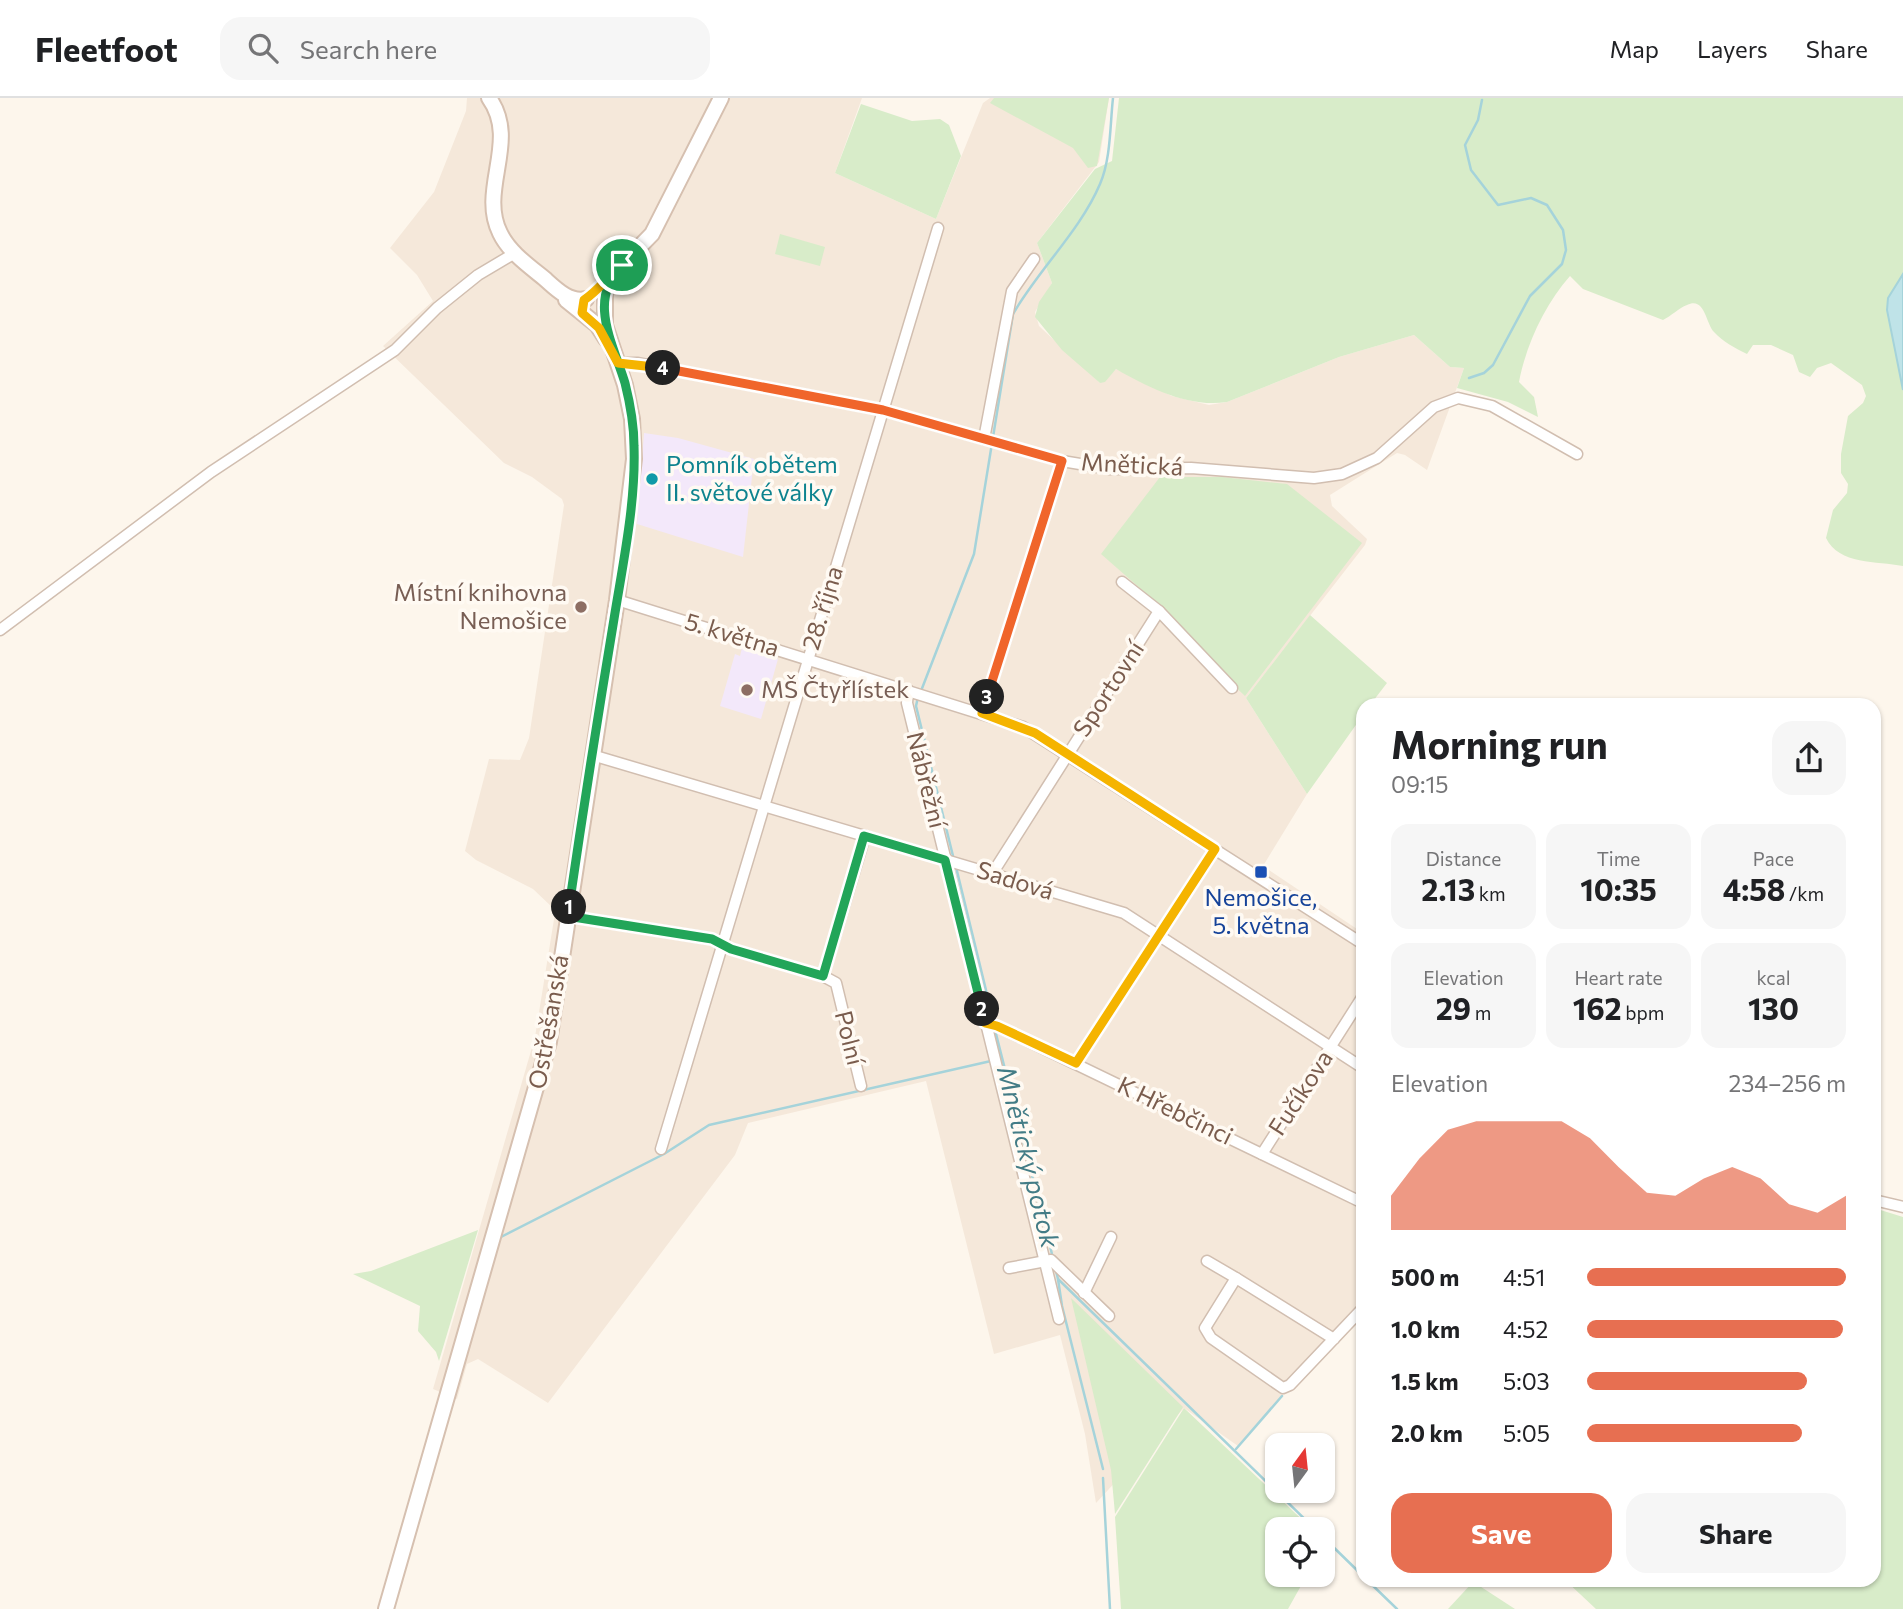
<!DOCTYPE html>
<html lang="en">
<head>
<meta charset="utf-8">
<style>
  :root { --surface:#fff; --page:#f6f6f6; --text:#202124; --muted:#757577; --line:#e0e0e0; --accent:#e76f51 }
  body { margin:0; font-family:Commissioner,sans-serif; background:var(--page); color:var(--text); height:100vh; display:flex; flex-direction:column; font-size:26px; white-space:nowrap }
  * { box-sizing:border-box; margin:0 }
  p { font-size:23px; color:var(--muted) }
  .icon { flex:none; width:38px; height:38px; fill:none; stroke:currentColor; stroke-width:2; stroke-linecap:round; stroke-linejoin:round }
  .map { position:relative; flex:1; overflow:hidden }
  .sheet { position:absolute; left:1356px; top:600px; width:525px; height:889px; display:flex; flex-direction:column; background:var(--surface); border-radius:21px; box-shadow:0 2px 5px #0004 }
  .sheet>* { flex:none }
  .needle { width:46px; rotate:15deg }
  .fabs { position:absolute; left:1265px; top:1335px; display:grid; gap:14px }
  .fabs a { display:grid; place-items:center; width:70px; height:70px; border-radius:14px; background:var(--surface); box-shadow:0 2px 5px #0004; font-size:35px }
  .pin { position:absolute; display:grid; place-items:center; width:60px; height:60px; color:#fff; margin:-30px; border:4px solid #fff; border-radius:50%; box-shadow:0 2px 7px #0007 }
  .km { position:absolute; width:35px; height:35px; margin:-18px; border-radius:50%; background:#222; color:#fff; font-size:19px; line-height:35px; text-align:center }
  .round { display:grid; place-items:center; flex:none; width:74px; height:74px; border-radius:21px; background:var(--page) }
  .headline { display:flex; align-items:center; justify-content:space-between; height:119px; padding:0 35px }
  h1 { font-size:38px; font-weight:700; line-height:52px }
  .stats { display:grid; grid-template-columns:repeat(3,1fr); gap:10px; height:119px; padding:7px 35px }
  .stats div { display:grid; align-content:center; border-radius:18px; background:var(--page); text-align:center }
  .stats b { font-size:30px; font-weight:700 }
  .stats small { font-size:19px; font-weight:400 }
  .stats p { font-size:19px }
  .chart { height:196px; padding:14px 35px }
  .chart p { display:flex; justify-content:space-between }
  .chart svg { width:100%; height:126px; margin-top:7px; fill:var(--accent); opacity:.7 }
  .button { display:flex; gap:14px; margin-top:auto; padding:14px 35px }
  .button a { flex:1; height:80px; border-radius:21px; background:var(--accent); color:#fff; font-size:28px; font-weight:700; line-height:80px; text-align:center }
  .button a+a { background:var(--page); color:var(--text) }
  ul { padding:0 35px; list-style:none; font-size:23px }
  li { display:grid; grid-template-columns:112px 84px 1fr; align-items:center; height:52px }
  li i { height:18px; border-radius:9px; background:var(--accent) }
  header { display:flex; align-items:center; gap:42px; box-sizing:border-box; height:98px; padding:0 35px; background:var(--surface); border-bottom:2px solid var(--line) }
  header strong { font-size:33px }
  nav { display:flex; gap:38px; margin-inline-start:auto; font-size:24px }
  .search { width:490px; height:63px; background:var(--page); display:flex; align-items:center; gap:18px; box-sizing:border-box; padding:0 24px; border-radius:21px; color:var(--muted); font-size:26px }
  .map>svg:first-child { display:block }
</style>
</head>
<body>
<header>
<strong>Fleetfoot</strong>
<div class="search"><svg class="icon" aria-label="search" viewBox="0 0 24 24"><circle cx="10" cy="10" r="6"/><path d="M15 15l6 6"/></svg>Search here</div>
<nav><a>Map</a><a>Layers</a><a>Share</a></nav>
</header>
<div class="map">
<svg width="1903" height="1511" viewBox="0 0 1903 1511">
  <rect width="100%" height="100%" fill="#fdf6ec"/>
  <!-- residential -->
  <path fill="#f5e8da" d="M 467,0 L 862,0 L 835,75 L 936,121 L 983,5 L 990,0 L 1109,0 L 1099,64 L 1037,145 L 1052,185 L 1035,214 L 1039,228 L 1100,285 L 1116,271 L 1172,298 L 1209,307 L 1227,304 L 1339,259 L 1414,237 L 1450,269 L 1464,270 L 1427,372 L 1405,357 L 1397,355 L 1330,397 L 1332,408 L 1367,441 L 1365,447 L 1246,600 L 1307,696 L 1263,768 L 1363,835 L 1363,1205 L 1238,1348 L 1184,1310 L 1096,1405 L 1085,1336 L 1060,1237 L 994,1256 L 926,983 L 748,1025 L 735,1057 L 548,1305 L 478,1261 L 467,1266 L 457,1301 L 433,1291 L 535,939 L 555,815 L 553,810 L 533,791 L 476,762 L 465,753 L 489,661 L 520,662 L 529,640 L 564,407 L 562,401 L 532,379 L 504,365 L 383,248 L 433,203 L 417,177 L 390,150 L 434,94 L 466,13 Z"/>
  <!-- education -->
  <g fill="#f3e8fa">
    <path d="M 644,335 L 678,340 L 754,361 L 743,459 L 637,426 Z"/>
    <path d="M 742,550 L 778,561 L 761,621 L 720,608 L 735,556 L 740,558 Z"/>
  </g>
  <!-- green -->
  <g fill="#d8ecc9">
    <path d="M 994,0 L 1109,0 L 1097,68 L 1088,70 L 1073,50 L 990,5 Z"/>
    <path d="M 1119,0 L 1903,0 L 1903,176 L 1888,200 L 1887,212 L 1903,292 L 1903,468 C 1877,463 1839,467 1826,440 L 1833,412 L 1847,395 L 1848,386 L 1841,375 L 1841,356 L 1848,318 L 1863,305 L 1866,298 L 1862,287 L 1831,265 L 1817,270 L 1810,279 L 1799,274 L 1793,257 L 1771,247 L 1753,247 L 1747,256 C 1735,250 1723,244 1714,234 C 1706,226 1705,198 1687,207 C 1679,210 1671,218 1663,222 L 1583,191 L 1570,178 C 1545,206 1526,247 1519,284 L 1534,299 L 1538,319 L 1508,304 L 1457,290 L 1464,270 L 1450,269 L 1414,237 L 1339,259 L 1227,304 C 1189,310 1149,290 1116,271 L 1105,284 L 1100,285 L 1062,252 L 1035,219 L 1039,204 L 1052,185 L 1037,145 L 1095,71 L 1112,63 Z"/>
    <path d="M 861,6 L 912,23 L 940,21 L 949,27 L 961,58 L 936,121 L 835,75 Z"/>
    <path d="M 780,136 L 825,149 L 820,168 L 775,156 Z"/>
    <path d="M 1160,379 L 1222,379 L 1287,386 L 1362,445 L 1245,598 L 1210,565 L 1166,513 L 1101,456 Z"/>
    <path d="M 1310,517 L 1387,585 L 1370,607 L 1363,607 L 1363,617 L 1307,696 L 1246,600 Z"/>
    <path d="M 1874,1110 L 1903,1119 L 1903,1511 L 1596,1511 L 1565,1482 L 1874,1482 Z"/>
    <path d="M 478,1132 L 439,1263 L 436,1254 L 418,1233 L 420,1208 L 353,1176 L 371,1173 Z"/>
    <path d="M 1071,1200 L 1183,1309 L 1115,1416 L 1111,1372 Z"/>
    <path d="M 1184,1310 L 1312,1431 L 1278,1432 L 1278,1477 L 1307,1477 L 1288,1511 L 1121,1511 L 1115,1419 Z"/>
    <path d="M 1473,1484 L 1475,1485 L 1515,1511 L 1448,1511 Z"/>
  </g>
  <!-- water -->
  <path fill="#bfe3e8" stroke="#a5d3da" stroke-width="2" d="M 1903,176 L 1903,292 L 1887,212 L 1888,200 Z"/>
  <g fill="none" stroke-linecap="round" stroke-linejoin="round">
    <!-- stream -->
    <g stroke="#a5d3da" stroke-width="2.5">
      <path d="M 1469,280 L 1484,275 L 1493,267 L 1530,198 L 1562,166 L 1566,152 L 1563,132 L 1547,107 L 1531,100 L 1498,107 L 1471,72 L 1465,47 L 1478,22 L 1482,2"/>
      <path d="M 921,593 L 974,456 L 1013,216 C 1039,171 1080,133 1100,86 C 1111,61 1110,26 1113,0"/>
      <path d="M 918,599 L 916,608 L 954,762"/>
      <path d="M 956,769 L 994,925"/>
      <path d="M 995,932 L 1053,1160"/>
      <path d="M 499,1140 L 664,1056 L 709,1027 L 991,963"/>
      <path d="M 1056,1173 L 1058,1181 L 1316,1432"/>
      <path d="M 1058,1181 L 1062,1208 L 1103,1371"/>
      <path d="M 1236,1351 L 1282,1298"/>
      <path d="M 1103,1380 L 1110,1511"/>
      <path d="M 1323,1439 L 1363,1478"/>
      <path d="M 1367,1482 L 1397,1511"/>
    </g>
    <defs>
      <g id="street">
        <path d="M 618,265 L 637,265 L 883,312 L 1062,363 L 1110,371 L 1191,370 L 1314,380 L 1342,376 L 1377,360 L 1434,309 L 1458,300 L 1492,308 L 1577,356"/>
        <path d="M 984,341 L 1012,193 L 1034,161"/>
        <path d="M 617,502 L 1023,629 L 1363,846"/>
        <path d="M 1159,513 L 1232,590"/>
        <path d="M 0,532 L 211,374 L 395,252 L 437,210 L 478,177 L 515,155"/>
        <path d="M 908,592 L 907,605 L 1059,1221"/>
        <path d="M 982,615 L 1062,363"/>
        <path d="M 592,657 L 1124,815 L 1363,970"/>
        <path d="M 992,776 L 1159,513 L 1122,484"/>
        <path d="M 567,818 L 712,841 L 731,851 L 823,878"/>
        <path d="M 985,925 L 997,928 L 1363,1105"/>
        <path d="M 1076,965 L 1215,751"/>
        <path d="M 861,988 L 836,885 L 823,878 L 865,738"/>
        <path d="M 661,1051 L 938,130"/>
        <path d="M 1262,1056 L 1363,898"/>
        <path d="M 1874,1102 L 1903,1109"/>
        <path d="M 1207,1163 L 1236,1180"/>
        <path d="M 1009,1170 L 1051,1162 L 1109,1218"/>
        <path d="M 1084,1195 L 1111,1139"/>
        <path d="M 1334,1241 L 1236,1180 L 1205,1230 L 1211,1240 L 1283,1290 L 1290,1287 L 1363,1210"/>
      </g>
      <g id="secondary">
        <path d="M 489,0 C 520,43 478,91 500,135 C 509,154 529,168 545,181 C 556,191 570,205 586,201"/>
        <path d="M 566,202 L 597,227 L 606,241"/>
        <path d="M 386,1511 L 549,944 L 617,502 L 634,361 L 632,321 L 625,287 L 605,227 L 605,193 L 612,177 L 652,136 L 721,0"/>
      </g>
    </defs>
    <!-- street casing -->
    <use href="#street" stroke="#d1beb0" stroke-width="13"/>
    <!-- secondary casing -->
    <use href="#secondary" stroke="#d6c0b0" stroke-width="18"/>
    <!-- street -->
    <use href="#street" stroke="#fff" stroke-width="10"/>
    <!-- secondary -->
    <use href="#secondary" stroke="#fff" stroke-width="14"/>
  </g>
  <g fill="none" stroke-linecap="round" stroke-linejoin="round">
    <defs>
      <path id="split-1" d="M 569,809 C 583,713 598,617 614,521 C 623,465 636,404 634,348 C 634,327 630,305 625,285 C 613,245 587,202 622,167"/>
      <path id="split-2" d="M 569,809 L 567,818 L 712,841 L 731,851 L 823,878 L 864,738 L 945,762 L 982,911"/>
      <path id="split-3" d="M 982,911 L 985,925 L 997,928 L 1076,965 L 1215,751 L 1035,635 L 982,615 L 987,599"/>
      <path id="split-4" d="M 663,270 L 883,312 L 1062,363 L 987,599"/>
      <path id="split-5" d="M 622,167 C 608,178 599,192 584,202 L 582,215 L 599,230 L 618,265 L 663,270"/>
    </defs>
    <!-- split-1 casing -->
    <use href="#split-1" stroke="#fff" stroke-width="14"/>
    <!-- split-2 casing -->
    <use href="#split-2" stroke="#fff" stroke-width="14"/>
    <!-- split-3 casing -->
    <use href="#split-3" stroke="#fff" stroke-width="14"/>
    <!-- split-4 casing -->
    <use href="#split-4" stroke="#fff" stroke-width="14"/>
    <!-- split-5 casing -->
    <use href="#split-5" stroke="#fff" stroke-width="14"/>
    <!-- split-1 -->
    <use href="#split-1" stroke="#22a559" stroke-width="9"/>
    <!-- split-2 -->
    <use href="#split-2" stroke="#22a559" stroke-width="9"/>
    <!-- split-3 -->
    <use href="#split-3" stroke="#f5b400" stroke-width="9"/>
    <!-- split-4 -->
    <use href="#split-4" stroke="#f0652b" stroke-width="9"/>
    <!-- split-5 -->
    <use href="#split-5" stroke="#f5b400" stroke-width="9"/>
  </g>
  <!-- markers -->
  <circle fill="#0f9aa8" stroke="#fffaf3" stroke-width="2.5" cx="652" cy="381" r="7"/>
  <g fill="#8d6e63" stroke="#fffaf3" stroke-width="2.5">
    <circle cx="581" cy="509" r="7"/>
    <circle cx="747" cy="592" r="7"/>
  </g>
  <rect fill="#1a4fb4" stroke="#fffaf3" stroke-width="2.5" x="1254" y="767" width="14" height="14" rx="3.5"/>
  <g text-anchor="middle" stroke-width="7" stroke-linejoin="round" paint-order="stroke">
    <!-- culture labels -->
    <g font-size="24" fill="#0d838f" stroke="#fffaf3" text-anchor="start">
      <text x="666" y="375">Pomník obětem<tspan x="666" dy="28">II. světové války</tspan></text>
    </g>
    <!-- street labels -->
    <g font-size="24" fill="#7a5c4d" stroke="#fffaf3">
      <text transform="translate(1132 367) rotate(3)" y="8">Mnětická</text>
      <text transform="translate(823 510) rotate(-73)" y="8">28. října</text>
      <text transform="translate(732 537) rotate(17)" y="8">5. května</text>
      <text transform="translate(1109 591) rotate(-57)" y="8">Sportovní</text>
      <text transform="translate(926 682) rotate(76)" y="8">Nábřežní</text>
      <text transform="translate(1015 783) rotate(17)" y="8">Sadová</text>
      <text transform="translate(549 924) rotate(-80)" y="8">Ostřešanská</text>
      <text transform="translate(849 940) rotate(76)" y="8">Polní</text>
      <text transform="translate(1301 995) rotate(-57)" y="8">Fučíkova</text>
      <text transform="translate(1175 1013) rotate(26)" y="8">K Hřebčinci</text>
    </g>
    <!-- education labels -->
    <g font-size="24" fill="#785e54" stroke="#fffaf3" text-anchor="end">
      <text x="567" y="503">Místní knihovna<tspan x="567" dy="28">Nemošice</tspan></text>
      <text x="761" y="600" text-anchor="start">MŠ Čtyřlístek</text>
    </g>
    <!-- transit labels -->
    <g font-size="24" fill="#164399" stroke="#fffaf3">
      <text x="1261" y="808">Nemošice,<tspan x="1261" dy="28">5. května</tspan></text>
    </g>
    <!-- water labels -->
    <g font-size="26" font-style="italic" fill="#437c86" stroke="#fffaf3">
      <text transform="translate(1028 1059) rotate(76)" y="9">Mnětický potok</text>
    </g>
  </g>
</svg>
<div class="fabs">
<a><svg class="needle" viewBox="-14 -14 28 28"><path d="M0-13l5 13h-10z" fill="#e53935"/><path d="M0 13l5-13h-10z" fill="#757577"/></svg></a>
<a><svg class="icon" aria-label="locate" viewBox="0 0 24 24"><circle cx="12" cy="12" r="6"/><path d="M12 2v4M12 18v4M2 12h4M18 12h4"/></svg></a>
</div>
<div class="pin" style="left:622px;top:167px;background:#1e9e55"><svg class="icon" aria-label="arrive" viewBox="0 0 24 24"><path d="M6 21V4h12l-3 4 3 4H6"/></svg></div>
<b class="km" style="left:569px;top:809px">1</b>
<b class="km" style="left:982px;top:911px">2</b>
<b class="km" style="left:987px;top:599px">3</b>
<b class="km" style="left:663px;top:270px">4</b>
<section class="sheet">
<div class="headline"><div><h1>Morning run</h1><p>09:15</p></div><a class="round"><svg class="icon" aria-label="share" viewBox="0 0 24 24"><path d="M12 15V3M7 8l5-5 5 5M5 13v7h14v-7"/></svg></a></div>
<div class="stats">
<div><p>Distance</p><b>2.13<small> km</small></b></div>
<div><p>Time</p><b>10:35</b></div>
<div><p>Pace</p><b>4:58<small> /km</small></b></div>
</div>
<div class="stats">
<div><p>Elevation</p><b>29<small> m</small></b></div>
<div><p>Heart rate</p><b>162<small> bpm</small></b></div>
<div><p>kcal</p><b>130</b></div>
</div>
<div class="chart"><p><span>Elevation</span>234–256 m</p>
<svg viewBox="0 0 160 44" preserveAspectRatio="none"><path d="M0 44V32L10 19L20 9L30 6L40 6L50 6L60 6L70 12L80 22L90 31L100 32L110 26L120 22L130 26L140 35L150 38L160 32V44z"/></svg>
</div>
<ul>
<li><b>500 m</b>4:51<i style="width:100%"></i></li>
<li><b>1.0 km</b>4:52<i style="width:99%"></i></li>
<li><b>1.5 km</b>5:03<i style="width:85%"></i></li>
<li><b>2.0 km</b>5:05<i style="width:83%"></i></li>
</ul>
<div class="button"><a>Save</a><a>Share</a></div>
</section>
</div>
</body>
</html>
